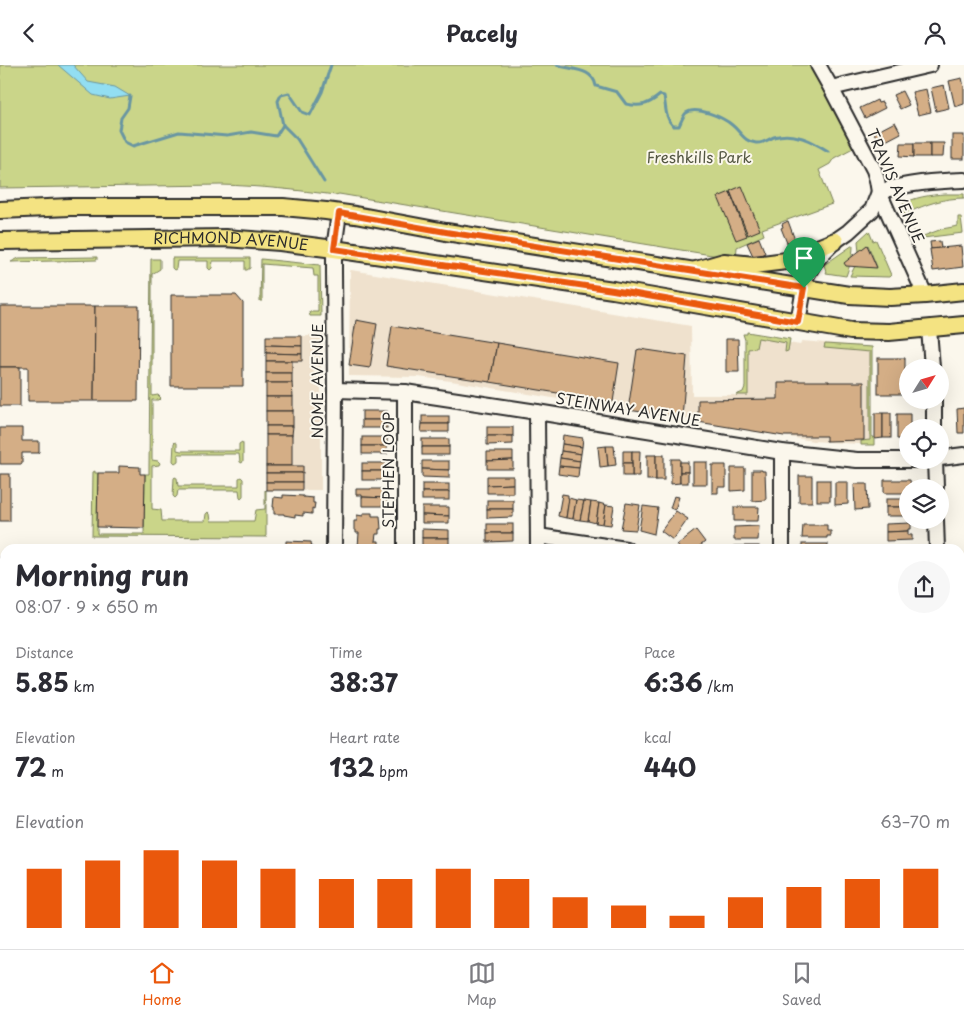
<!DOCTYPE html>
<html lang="en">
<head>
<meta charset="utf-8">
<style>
  :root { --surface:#fff; --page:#f7f7f7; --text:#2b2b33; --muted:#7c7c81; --line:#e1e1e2; --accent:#ea580c }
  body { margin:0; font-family:"Playpen Sans",sans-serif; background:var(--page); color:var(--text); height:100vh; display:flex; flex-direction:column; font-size:19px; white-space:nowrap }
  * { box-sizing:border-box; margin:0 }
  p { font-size:16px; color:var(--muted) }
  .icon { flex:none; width:28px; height:28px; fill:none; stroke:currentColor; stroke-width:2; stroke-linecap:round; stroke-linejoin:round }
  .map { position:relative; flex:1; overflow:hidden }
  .panel { position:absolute; left:0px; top:479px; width:965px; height:406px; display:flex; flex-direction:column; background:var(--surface); border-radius:15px 15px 0 0; box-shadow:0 5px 20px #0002 }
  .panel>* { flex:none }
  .needle { width:32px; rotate:53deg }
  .fabs { position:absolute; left:899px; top:294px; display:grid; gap:10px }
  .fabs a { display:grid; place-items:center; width:50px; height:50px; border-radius:50%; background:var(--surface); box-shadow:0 5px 20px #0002; font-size:25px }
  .pin { position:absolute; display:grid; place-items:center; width:42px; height:42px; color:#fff; margin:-51px -21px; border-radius:50% 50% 50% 0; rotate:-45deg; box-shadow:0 0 5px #0007 }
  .pin .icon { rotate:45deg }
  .round { display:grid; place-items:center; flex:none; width:52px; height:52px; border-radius:26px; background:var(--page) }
  .head { display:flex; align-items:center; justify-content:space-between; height:85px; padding:0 15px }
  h1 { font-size:28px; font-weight:700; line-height:38px }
  .stats { display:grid; grid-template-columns:repeat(3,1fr); gap:8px; height:85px; padding:5px 15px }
  .stats div { display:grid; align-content:center }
  .stats b { font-size:25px; font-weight:700 }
  .stats small { font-size:14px; font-weight:400 }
  .stats p { font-size:14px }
  .chart { height:140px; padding:10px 15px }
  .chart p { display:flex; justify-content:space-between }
  .chart svg { width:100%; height:90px; margin-top:5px; stroke:var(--accent); stroke-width:6 }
  header { display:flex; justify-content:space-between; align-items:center; height:65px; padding:0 15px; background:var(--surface); font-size:22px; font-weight:700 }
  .dock { display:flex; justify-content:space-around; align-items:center; height:70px; border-top:1px solid var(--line); background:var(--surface); font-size:14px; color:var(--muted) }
  .dock a { display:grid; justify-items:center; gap:2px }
  .dock .current { color:var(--accent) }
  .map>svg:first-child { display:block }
</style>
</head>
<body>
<header><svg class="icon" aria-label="back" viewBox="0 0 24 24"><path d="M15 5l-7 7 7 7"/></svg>Pacely<svg class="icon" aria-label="person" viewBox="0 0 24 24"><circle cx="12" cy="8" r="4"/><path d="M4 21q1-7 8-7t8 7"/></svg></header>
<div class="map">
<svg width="964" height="884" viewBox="0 0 964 884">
  <rect width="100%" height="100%" fill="#fbf7ec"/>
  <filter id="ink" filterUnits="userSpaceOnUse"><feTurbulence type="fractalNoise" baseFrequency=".02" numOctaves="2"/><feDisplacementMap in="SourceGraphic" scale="10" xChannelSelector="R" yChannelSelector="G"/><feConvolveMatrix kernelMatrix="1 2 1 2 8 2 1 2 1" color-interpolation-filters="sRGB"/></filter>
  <g filter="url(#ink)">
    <!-- built -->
    <g fill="#efe1cd">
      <path d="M 351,205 L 691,261 L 692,330 L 748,330 L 747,267 L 790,274 L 789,278 L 800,280 L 802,276 L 872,282 L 872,372 L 874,372 L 874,380 L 813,376 L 698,357 L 682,353 L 625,344 L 624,345 L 451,316 L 418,312 L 349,311 L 350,206 Z"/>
      <path d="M 309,270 L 321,270 L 321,425 L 266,425 L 266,271 L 309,271 Z"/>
    </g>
    <!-- green -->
    <g fill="#cad589" stroke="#7a805a">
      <path d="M 0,0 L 812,0 L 852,77 L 853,83 L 834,93 L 830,99 L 819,105 L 832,139 L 762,164 L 764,170 L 737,182 L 736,194 L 363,133 L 339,129 L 335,130 C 297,125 260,121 221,120 L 0,123 Z"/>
      <path d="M 945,129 L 964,129 L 964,133 C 945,133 925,139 908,148 L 912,155 L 908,157 L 901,140 C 914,132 930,130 945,129 Z"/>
      <path d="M 958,152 L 961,152 L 963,168 L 915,174 L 912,167 L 915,166 L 918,173 L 942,164 L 958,161 Z"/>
      <path d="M 869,166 L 873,176 L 876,175 L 891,210 L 889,212 L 850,211 L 855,201 L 877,202 L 868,180 L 859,187 L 858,176 Z"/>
      <path d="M 853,180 C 853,191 850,200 846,211 L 826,208 L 827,206 L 826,206 L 824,200 Z"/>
      <path d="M 97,192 L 97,195 L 11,197 L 19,193 Z"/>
      <path d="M 172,193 L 250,193 L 250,203 L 247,205 L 245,205 L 245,196 L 213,196 L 212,203 L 210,205 L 208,203 L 208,196 L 177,196 L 176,204 L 174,205 L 172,203 Z"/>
      <path d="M 151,194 L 160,194 L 160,204 L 152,209 L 152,331 L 158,330 L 161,333 L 159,335 L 152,335 L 152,395 L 158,396 L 160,398 L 159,400 L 152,401 L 152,444 L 161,445 L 162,456 L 205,456 L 206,449 L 208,447 L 210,449 L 211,456 L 254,456 L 256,445 L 265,444 L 265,425 L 266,425 L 266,472 L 92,471 L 93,407 L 95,406 L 95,408 L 98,408 L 97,469 L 144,469 L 145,409 L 149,409 L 149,402 Z"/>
      <path d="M 261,194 L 320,200 L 321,251 L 310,251 L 309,247 L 318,247 L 318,211 L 314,211 L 313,203 L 262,199 L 262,236 L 260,236 Z"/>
      <path d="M 747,267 L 790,274 L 788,286 L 785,287 L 786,278 L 758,273 L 756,283 L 748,284 L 748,330 L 736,330 L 743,327 L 745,322 L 745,275 L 743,269 L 747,269 Z"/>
      <path d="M 825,279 L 872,282 L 872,372 L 874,372 L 874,380 L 861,380 L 861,376 L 870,375 L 870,287 L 824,283 Z"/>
      <path d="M 175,377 L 177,378 L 177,385 L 181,386 L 239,386 L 239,379 L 242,377 L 243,379 L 243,396 L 242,398 L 240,397 L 239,389 L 178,389 L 178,396 L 175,398 L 173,396 L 174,378 Z"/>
      <path d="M 175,412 L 177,413 L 178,421 L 239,421 L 239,413 L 241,412 L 243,414 L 243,431 L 241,433 L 240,432 L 239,425 L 178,425 L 177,431 L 175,433 L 173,431 L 174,413 Z"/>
      <rect x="960" y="661" width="4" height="223"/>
    </g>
    <!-- water -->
    <path fill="#92def2" stroke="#6996a2" d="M 58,0 L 73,0 L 88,17 L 115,22 L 130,31 L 110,34 L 93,30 Z"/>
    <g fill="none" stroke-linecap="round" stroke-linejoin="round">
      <!-- stream -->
      <g stroke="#6996a2" stroke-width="3">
        <path d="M 557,0 C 571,5 593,3 596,21 L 617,27 L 626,39 C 641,42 648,40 660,30 L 664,31 C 666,42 665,53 673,61 L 679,61 C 681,57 683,51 686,48 C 696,40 724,53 732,60 C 741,67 744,77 756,78 C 762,79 769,74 774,72 C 794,66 812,76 828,86"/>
        <path d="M 130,31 L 128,43 L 121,53 L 119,65 L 125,77 L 133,81 L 179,67 L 227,71 L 251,67 L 276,71 L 283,60 L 297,74 L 324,117"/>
        <path d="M 283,60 L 278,36 L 281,30 L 289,28 L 302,47 L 310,50 L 322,27 L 331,0"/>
      </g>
    </g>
    <!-- building -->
    <g fill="#d4ae86" stroke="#2b2b2b">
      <path d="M 962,13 L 964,22 L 964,39 L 955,42 L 949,16 Z"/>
      <path d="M 944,20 L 949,43 L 936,46 L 931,23 Z"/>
      <path d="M 926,24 L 931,47 L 918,50 L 912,27 Z"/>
      <path d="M 902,26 L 909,40 L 900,44 L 893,30 Z"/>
      <path d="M 877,35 L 878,38 L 882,37 L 885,43 L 865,53 L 860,43 Z"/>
      <path d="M 895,57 L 901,68 L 880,79 L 874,68 Z"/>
      <rect x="952" y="70" width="12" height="24"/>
      <path d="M 901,78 L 914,78 L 914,92 L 900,91 Z"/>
      <rect x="914" y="78" width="16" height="14"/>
      <path d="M 930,78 L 944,78 L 943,92 L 930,92 Z"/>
      <path d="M 742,121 L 760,165 L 748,170 L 730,126 Z"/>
      <path d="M 730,127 L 747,171 L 736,175 L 718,132 Z"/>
      <path d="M 788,156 L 795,175 L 787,178 L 781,163 L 783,162 L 782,159 Z"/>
      <path d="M 759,173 L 765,188 L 754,193 L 747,178 Z"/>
      <path d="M 940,176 L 941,183 L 931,184 L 930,177 Z"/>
      <path d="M 867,180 L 877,203 L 846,201 L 844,198 Z"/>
      <path d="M 961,181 L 963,202 L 933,206 L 930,184 Z"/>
      <path d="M 171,230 L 236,230 L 243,238 L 243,321 L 171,321 Z"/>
      <path d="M 0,241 L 95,241 L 94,336 L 28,336 L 28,302 L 0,302 Z"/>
      <path d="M 95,241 L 139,241 L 138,336 L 94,336 Z"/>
      <path d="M 356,255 L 377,259 L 370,303 L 349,300 Z"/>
      <path d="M 392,261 L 497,278 L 490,317 L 386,301 Z"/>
      <path d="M 266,271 L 302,271 L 302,281 L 266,280 Z"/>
      <path d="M 726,274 L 738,274 L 739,307 L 726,307 Z"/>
      <path d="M 497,278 L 619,298 L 613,337 L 490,317 Z"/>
      <path d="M 266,280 L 302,281 L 302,289 L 266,288 Z"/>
      <path d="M 640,284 L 687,291 L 682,353 L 628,345 L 637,285 Z"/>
      <path d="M 266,288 L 302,289 L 302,296 L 266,296 Z"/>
      <rect x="878" y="293" width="27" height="36"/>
      <rect x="266" y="296" width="26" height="12"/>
      <rect x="0" y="302" width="20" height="39"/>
      <rect x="266" y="308" width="26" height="10"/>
      <path d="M 787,316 L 829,316 L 829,317 L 864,317 L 864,375 L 826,376 L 826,371 L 784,371 L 698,357 L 698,335 L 778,334 L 778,318 L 787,318 Z"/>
      <path d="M 266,318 L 292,318 L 293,332 L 266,332 Z"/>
      <rect x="266" y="332" width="27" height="14"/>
      <path d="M 964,343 L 964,368 L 958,368 L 957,344 Z"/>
      <rect x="266" y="346" width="27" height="15"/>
      <rect x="362" y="346" width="25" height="9"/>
      <path d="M 875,348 L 883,348 L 883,373 L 875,374 Z"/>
      <rect x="883" y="348" width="8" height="25"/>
      <path d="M 897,349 L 910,349 L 910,362 L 908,362 L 908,374 L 897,374 Z"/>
      <rect x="422" y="351" width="27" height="8"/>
      <rect x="362" y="355" width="25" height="8"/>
      <path d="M 422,359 L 449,359 L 449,367 L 421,367 Z"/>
      <path d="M 266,361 L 293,361 L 292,370 L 266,370 Z"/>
      <rect x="487" y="362" width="26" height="9"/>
      <path d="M 0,363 L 22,363 L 22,376 L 39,376 L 39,388 L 22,388 L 22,399 L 0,399 Z"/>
      <rect x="266" y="370" width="26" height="31"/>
      <path d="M 563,370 L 583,373 L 582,382 L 562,379 Z"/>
      <path d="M 487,371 L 513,371 L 513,379 L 487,380 Z"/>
      <rect x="362" y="372" width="25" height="9"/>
      <rect x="422" y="374" width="27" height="8"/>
      <path d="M 562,379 L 582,382 L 581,389 L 561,386 Z"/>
      <rect x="362" y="381" width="25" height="8"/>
      <path d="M 606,381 L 614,381 L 616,400 L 608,401 Z"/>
      <path d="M 606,381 L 608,401 L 600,402 L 598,382 Z"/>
      <rect x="422" y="382" width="27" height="8"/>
      <path d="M 561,386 L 581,389 L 580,396 L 560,393 Z"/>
      <rect x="623" y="386" width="9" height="12"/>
      <path d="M 632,386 L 640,386 L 639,411 L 632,411 Z"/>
      <path d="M 487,387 L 513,387 L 513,395 L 487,396 Z"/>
      <rect x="647" y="390" width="9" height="25"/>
      <rect x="656" y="390" width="8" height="25"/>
      <path d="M 560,393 L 580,396 L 579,403 L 559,401 Z"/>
      <path d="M 671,394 L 680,394 L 680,418 L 671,419 Z"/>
      <path d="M 513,395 L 513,404 L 487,404 L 487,396 Z"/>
      <path d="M 422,396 L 449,396 L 449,405 L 422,404 Z"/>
      <rect x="680" y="397" width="8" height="10"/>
      <rect x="693" y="397" width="14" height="22"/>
      <rect x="362" y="398" width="25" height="8"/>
      <rect x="623" y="398" width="9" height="13"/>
      <path d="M 712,400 L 726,400 L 726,422 L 718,422 L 718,428 L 712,428 Z"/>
      <path d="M 119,401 L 140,402 L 140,409 L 145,409 L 144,463 L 97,462 L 98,408 L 119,408 Z"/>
      <rect x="266" y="401" width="37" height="7"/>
      <path d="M 559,401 L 579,403 L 578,412 L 558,409 Z"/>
      <path d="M 731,403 L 745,403 L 745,425 L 731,426 Z"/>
      <path d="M 422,404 L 449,405 L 449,413 L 422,412 Z"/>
      <path d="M 752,405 L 762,405 L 762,406 L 765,406 L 766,435 L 752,436 Z"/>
      <rect x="362" y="406" width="25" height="9"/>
      <rect x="680" y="407" width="8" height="11"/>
      <rect x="266" y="408" width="36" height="9"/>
      <rect x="0" y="409" width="10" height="47"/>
      <path d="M 487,411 L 513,411 L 513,419 L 487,420 Z"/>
      <rect x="799" y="411" width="13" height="26"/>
      <rect x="817" y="415" width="13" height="21"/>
      <path d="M 884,415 L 910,415 L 911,422 L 908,422 L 908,428 L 884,428 Z"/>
      <rect x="266" y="417" width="36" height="8"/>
      <path d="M 835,417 L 848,417 L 848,439 L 835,440 Z"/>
      <rect x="422" y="419" width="27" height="8"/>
      <path d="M 513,419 L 513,428 L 487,428 L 487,420 Z"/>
      <path d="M 854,419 L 867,419 L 868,444 L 855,445 Z"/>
      <path d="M 356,424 L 387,424 L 387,433 L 362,432 L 362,430 L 356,430 Z"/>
      <rect x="422" y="427" width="27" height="8"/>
      <path d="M 562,429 L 568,430 L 568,433 L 569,433 L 566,453 L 558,451 Z"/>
      <path d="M 283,430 L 303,431 L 303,432 L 313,433 L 313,438 L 315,438 L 314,444 L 312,443 L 312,449 L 303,448 L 303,451 L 295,450 L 295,452 L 284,450 L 284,449 L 274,449 L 274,442 L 273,442 L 274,432 L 283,433 Z"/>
      <path d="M 674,431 L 679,432 L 675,445 L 670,443 Z"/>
      <path d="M 362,432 L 387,433 L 387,441 L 362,441 Z"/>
      <path d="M 569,433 L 576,435 L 573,454 L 566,453 Z"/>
      <rect x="886" y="434" width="22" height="8"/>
      <rect x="487" y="435" width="26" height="9"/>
      <path d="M 576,435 L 584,436 L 580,455 L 573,454 Z"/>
      <path d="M 584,436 L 591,437 L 588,456 L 580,455 Z"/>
      <path d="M 591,437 L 599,438 L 596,458 L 588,456 Z"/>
      <path d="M 599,438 L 606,440 L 603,459 L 596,458 Z"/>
      <path d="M 626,438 L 640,440 L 636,465 L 621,464 Z"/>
      <path d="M 606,440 L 614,441 L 611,460 L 603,459 Z"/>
      <path d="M 643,441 L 658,443 L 654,469 L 639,465 Z"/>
      <path d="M 422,442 L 449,442 L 449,451 L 422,450 Z"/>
      <path d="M 734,442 L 759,442 L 758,456 L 734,456 Z"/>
      <rect x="886" y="442" width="22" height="9"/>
      <path d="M 487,444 L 513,444 L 513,452 L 487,453 Z"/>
      <path d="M 676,446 L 688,454 L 673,475 L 661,466 Z"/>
      <path d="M 363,448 L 372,448 L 372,451 L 380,451 L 381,464 L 379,464 L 379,469 L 376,469 L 375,476 L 379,476 L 379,481 L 381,481 L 381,484 L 357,484 L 357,482 L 358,482 L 359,468 L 356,468 L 356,465 L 354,465 L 354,456 L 357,456 L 357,450 L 363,451 Z"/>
      <path d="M 422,450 L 449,451 L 449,458 L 422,458 Z"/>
      <path d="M 911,458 L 911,464 L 908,464 L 908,466 L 886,467 L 886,459 Z"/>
      <rect x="487" y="459" width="26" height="9"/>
      <path d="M 803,460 L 827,460 L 827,466 L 831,466 L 831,471 L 827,471 L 827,473 L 802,473 Z"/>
      <path d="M 759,461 L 758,475 L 734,475 L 734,462 Z"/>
      <path d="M 422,464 L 449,465 L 449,473 L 422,473 Z"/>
      <path d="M 696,465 L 705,477 L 696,484 L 680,484 L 677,480 Z"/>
      <path d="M 908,466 L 908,470 L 912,470 L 912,475 L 886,476 L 886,467 Z"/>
      <path d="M 487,468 L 513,468 L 513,476 L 487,477 Z"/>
      <rect x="422" y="473" width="27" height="8"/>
      <path d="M 286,476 L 311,477 L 312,484 L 286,484 Z"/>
      <rect x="802" y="479" width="26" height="5"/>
      <rect x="734" y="481" width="25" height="3"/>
      <rect x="0" y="492" width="5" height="31"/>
      <rect x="558" y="880" width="16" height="4"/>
      <rect x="889" y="880" width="26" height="4"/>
    </g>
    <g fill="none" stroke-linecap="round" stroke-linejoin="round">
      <defs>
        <g id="minor">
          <path d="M 818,0 L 831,23 L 874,105 L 877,115 L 879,127 L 925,230"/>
          <path d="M 831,23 L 930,0"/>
          <path d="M 798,257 L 806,212 L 814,198 L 823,188 L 835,176 L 848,167 L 872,145 L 879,127 C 907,118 935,116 964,115"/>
          <path d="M 929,264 L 932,302"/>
          <path d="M 335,325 L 405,327 L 537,347 L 782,387 L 857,395 L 915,395"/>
          <path d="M 405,327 L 405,484"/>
          <path d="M 934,335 L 934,362"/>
          <path d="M 537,347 L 538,484"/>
          <path d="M 782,387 L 782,484"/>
          <path d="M 940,393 L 964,390"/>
          <path d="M 935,395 L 936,422"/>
          <path d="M 936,455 L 937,484"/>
          <path d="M 538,471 L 626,484"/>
          <path d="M 334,484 L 335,325 L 334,207 L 334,184 L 339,148"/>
          <path d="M 960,517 L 964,516"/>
          <path d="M 0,614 L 5,614"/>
          <path d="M 960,646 L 964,646"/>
          <path d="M 0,760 L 5,761"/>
          <path d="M 539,880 L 539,884"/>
          <path d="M 784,880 L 784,884"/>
          <path d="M 941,880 L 941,884"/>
          <path d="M 333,884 L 333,880"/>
        </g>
        <g id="major">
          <path d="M 0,145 L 70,142 L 283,142 L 326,146 L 355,150 L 446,167 L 849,230 L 890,232 L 925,230 L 964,226"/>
          <path id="s1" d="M 0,176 L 225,173 L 280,177 L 334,184 L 613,225 L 851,266 L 889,267 L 964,260"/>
          <path d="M 696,205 L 724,197 L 754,200 L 786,196 L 835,176"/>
        </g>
      </defs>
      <!-- minor casing -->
      <use href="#minor" stroke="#2b2b2b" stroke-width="18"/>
      <!-- major casing -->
      <use href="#major" stroke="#2b2b2b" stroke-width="20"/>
      <!-- minor -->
      <use href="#minor" stroke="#fbf7ec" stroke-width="14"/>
      <!-- major -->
      <use href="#major" stroke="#f4e382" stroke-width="16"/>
    </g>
  </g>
  <g fill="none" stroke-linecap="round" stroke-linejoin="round" filter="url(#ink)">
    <defs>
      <path id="route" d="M 339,148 L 446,167 L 804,223 L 798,257 L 613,225 L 334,184 Z"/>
    </defs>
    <!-- route casing -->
    <use href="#route" stroke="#fff" stroke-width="10"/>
    <!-- route -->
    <use href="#route" stroke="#ea580c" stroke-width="6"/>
  </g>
  <g text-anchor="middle" stroke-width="4" stroke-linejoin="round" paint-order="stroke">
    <!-- park labels -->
    <g font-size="15" fill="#535642" stroke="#fbf7ec">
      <text x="699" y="98">Freshkills Park</text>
    </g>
    <!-- street labels -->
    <g font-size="15" fill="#2b2b2b" stroke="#fbf7ec">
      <text transform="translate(895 121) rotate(67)" y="5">TRAVIS AVENUE</text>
      <text dy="5" stroke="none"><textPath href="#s1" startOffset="231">RICHMOND AVENUE</textPath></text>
      <text transform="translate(318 316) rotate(-90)" y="5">NOME AVENUE</text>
      <text transform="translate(628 345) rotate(9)" y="5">STEINWAY AVENUE</text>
      <text transform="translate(389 405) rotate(-90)" y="5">STEPHEN LOOP</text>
    </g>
  </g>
</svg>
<div class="fabs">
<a><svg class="needle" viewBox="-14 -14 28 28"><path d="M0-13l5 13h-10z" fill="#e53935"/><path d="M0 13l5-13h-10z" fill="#7c7c81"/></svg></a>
<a><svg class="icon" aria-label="locate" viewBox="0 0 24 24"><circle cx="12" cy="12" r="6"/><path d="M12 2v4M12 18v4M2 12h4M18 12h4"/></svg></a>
<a><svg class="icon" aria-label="layers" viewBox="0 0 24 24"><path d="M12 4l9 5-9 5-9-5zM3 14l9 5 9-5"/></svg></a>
</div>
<div class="pin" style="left:804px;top:223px;background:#1e9e55"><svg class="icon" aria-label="arrive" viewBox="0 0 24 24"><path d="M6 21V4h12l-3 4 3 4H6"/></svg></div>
<section class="panel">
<div class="head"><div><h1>Morning run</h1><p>08:07 · 9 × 650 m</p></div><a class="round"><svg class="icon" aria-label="share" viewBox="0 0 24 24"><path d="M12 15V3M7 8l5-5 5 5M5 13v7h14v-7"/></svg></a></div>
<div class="stats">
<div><p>Distance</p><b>5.85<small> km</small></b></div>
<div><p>Time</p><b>38:37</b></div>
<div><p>Pace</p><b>6:36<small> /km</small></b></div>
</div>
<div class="stats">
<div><p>Elevation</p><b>72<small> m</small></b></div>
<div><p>Heart rate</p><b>132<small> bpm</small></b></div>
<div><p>kcal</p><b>440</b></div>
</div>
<div class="chart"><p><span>Elevation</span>63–70 m</p>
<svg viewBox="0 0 160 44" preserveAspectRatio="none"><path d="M5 44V15M15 44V11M25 44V6M35 44V11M45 44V15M55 44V20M65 44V20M75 44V15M85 44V20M95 44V29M105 44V33M115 44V38M125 44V29M135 44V24M145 44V20M155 44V15"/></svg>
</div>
</section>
</div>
<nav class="dock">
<a class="current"><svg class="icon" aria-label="home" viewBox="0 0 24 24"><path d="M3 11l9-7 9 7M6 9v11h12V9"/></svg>Home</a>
<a><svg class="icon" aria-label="map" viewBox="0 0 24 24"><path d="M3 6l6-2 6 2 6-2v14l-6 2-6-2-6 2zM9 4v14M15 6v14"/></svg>Map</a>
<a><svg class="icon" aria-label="saved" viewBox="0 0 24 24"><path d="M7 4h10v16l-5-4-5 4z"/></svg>Saved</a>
</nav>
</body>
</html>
